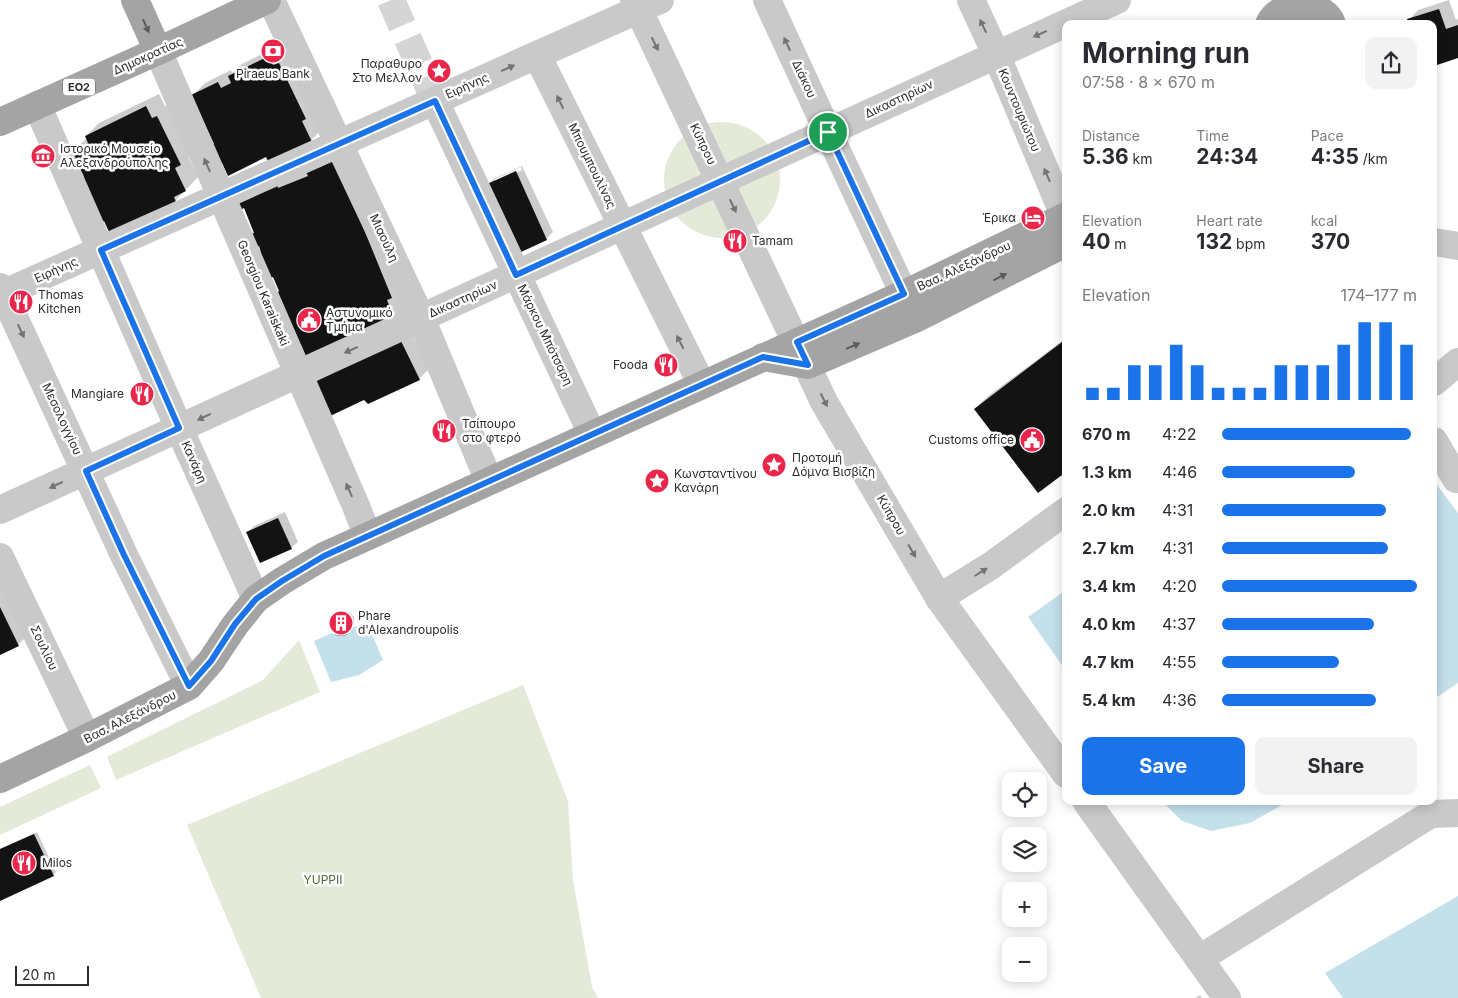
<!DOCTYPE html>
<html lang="en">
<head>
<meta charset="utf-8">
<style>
  :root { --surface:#fff; --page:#f2f2f3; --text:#2b2b33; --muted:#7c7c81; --accent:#1a73e8 }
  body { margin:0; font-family:Inter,sans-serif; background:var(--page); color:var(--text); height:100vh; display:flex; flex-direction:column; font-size:19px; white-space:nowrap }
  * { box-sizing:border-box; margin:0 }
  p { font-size:16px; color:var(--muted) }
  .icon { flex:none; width:28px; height:28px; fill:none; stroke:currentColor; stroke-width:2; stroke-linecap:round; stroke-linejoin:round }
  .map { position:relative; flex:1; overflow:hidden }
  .drawer { position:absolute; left:1062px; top:20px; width:375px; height:785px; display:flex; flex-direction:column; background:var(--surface); border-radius:10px; box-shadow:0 2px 12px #0003 }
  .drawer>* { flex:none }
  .fabs { position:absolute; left:1002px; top:772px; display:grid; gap:10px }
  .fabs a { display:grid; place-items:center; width:45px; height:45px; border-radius:10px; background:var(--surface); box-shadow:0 2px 12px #0003; font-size:25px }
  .scale { position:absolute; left:15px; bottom:12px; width:74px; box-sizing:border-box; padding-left:5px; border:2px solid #2c2c2c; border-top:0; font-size:14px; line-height:18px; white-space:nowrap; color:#2c2c2c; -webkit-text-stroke:4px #fff; paint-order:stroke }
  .pin { position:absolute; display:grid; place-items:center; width:42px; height:42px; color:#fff; margin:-21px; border:2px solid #fff; border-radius:50%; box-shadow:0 1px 5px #0007 }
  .round { display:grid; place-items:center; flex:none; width:52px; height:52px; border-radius:10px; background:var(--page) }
  .head { display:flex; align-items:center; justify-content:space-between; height:85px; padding:0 20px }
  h1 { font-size:28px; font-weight:700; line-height:38px }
  .figures { display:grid; grid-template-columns:repeat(3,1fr); gap:8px; height:85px; padding:5px 20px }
  .figures div { display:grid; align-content:center }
  .figures b { font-size:21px; font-weight:700 }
  .figures small { font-size:14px; font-weight:400 }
  .figures p { font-size:14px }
  .chart { height:140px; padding:10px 20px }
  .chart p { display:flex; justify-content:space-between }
  .chart svg { width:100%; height:90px; margin-top:5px; stroke:var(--accent); stroke-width:6 }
  .primary-button { display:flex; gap:10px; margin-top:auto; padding:10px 20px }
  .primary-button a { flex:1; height:58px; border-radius:10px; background:var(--accent); color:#fff; font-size:20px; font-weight:700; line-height:58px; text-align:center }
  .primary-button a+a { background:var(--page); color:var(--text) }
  ul { padding:0 20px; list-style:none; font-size:16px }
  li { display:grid; grid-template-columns:80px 60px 1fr; align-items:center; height:38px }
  li i { height:12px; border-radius:6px; background:var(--accent) }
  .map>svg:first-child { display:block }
</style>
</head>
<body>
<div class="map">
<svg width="1458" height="998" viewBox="0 0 1458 998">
  <rect width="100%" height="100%" fill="#fff"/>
  <!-- green -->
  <g fill="#e4ead8">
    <circle cx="722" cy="180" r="58"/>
    <path d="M 299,640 L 320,692 L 116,780 L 107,757 L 263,680 Z"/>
    <path d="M 523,685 L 568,801 L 573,880 L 592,987 L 598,998 L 261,998 L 187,825 Z"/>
    <path d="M 90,765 L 101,788 L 0,835 L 0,807 Z"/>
  </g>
  <!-- water -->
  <g fill="#c3e0eb">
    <path d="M 1434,481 L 1458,513 L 1458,683 L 1434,699 Z"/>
    <path d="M 1066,590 L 1066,671 L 1028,617 Z"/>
    <path d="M 367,622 L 383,660 L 359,675 L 331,682 L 314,641 L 332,633 L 339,636 L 347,634 L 352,628 Z"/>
    <path d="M 1162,801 L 1289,801 L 1250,823 L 1211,831 L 1182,821 Z"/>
    <path d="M 1458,896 L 1458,998 L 1343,998 L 1325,973 Z"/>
  </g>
  <!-- shadow -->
  <g fill="#0003" fill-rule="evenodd">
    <path d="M 1449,0 L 1456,20 L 1458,19 L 1458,56 L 1434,65 L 1434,24 L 1409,20 L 1418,10 Z"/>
    <path d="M 282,44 L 324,128 L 311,140 L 269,161 L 267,155 L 223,162 L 211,147 L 215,143 L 192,96 L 205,83 L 231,70 L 232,73 L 242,64 Z"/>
    <path d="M 159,94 L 165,106 L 170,104 L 193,151 L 188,156 L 198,177 L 175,201 L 111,232 L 80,180 L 85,175 L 73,151 L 87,138 L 86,136 L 99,123 Z"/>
    <path d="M 347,144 L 407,307 L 395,319 L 280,291 L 274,275 L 257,255 L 262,251 L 259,245 L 249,236 L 255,231 L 245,207 L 238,209 Z"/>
    <path d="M 522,166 L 553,232 L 546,239 L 489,184 L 495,178 ZM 521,167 L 522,170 L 495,182 L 495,179 Z"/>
    <path d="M 411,332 L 429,369 L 419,379 L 364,398 L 314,383 L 324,374 Z"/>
    <path d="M 1066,338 L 1066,470 L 1038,492 L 975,409 L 988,396 Z"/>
    <path d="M 285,512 L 298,542 L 291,548 L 248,532 L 254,526 Z"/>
    <path d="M 0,568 L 31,632 L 18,645 L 0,654 Z"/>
    <path d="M 342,611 L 349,612 L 354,617 L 354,624 L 346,633 L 339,635 L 333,632 L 331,625 L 333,619 Z"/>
    <path d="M 37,832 L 56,872 L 53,875 L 0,899 L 0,849 Z"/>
    <path d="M 1200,995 L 1202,998 L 1195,998 Z"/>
  </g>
  <!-- building -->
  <g fill="#131313">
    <path d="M 1439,9 L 1446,29 L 1458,25 L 1458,58 L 1434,66 L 1434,24 L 1409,24 L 1407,19 Z"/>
    <path d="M 269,56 L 273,65 L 279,63 L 306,119 L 302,121 L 312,142 L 269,163 L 266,157 L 228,176 L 222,163 L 218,165 L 209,146 L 214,144 L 191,95 L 218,82 L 221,88 L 231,83 L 228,76 Z"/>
    <path d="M 146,106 L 152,118 L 157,116 L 181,165 L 175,168 L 186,191 L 174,197 L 176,202 L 110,234 L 104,221 L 100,223 L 79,179 L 84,177 L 71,151 L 88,143 L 85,136 Z"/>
    <path d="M 334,156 L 392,298 L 387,300 L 395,320 L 306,357 L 301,345 L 295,347 L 274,295 L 279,291 L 273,277 L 266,280 L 256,255 L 261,253 L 259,246 L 253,249 L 248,236 L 254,233 L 244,208 L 238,211 L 234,202 L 277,184 L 278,188 L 308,176 L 304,168 Z"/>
    <path d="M 516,171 L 547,240 L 519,253 L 487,184 Z"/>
    <path d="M 1066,339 L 1066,472 L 1038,493 L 974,409 Z"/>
    <path d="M 401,341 L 420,380 L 368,404 L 364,400 L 328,417 L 312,383 L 331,374 L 330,369 Z"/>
    <path d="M 278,518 L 292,549 L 260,563 L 246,532 Z"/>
    <path d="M 0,607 L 19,646 L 0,655 Z"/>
    <circle cx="341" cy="625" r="11"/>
    <path d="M 34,834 L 54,876 L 0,901 L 0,849 Z"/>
  </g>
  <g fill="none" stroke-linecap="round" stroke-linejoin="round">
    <!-- minor-tunnel -->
    <path stroke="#d5d5d5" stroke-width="28" stroke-dasharray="28 14" stroke-linecap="butt" d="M 391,0 L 435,101"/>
    <!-- minor -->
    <g stroke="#c9c9c9" stroke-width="28">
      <path d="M 271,0 L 421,318 L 489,481"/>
      <path d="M 634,0 L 824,402 L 939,598 L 1066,774"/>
      <path d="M 767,0 L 828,132 L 904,294"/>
      <path d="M 971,0 L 996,54 L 1066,220"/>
      <path d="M 158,51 L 356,506 L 367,535"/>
      <path d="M 537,55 L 702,385"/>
      <path d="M 435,101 L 592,434"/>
      <path d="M 37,105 L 179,428 L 256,599"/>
      <path d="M 1434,242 L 1458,246"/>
      <path d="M 0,287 L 124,555 L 189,686"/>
      <path d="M 0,295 L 660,0"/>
      <path d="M 1434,382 L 1458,362"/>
      <path d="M 1434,441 L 1456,479"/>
      <path d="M 0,510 L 1117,0"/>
      <path d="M 0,557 L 87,738"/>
      <path d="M 939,598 L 992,565 L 1066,511"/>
      <path d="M 1086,801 L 1227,998"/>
      <path d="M 1199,959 L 1431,814 L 1458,813"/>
    </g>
    <!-- major -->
    <g stroke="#a4a4a4" stroke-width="28">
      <path d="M 135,0 L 158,51"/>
      <path d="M 1269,24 C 1280,0 1324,0 1332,24"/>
      <path d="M 0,122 L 158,51 L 267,0"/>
      <path d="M 763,357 L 808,365 L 915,319 L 1066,243"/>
      <path d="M 0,779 L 87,738 L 189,686 L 211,661 L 235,625 L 256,599 L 282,581 L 324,556 L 904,294 L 1066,216"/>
    </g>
  </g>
  <!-- one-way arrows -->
  <defs><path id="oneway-solid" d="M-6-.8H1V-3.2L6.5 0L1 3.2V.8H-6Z" transform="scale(1.25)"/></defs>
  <g fill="#5c5c5c">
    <use href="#oneway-solid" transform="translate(146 26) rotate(66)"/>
    <use href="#oneway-solid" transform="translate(1000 277) rotate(-27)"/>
    <use href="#oneway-solid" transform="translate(853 346) rotate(-23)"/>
  </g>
  <g fill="#737373">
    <use href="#oneway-solid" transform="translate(983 26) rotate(-115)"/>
    <use href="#oneway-solid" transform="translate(1040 34) rotate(156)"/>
    <use href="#oneway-solid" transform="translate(655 44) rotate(64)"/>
    <use href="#oneway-solid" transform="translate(787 44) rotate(-115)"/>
    <use href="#oneway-solid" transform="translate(508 68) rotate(-24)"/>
    <use href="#oneway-solid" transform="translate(560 102) rotate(-116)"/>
    <use href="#oneway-solid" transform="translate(207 165) rotate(-114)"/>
    <use href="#oneway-solid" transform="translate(1047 175) rotate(-113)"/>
    <use href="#oneway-solid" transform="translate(733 206) rotate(65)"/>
    <use href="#oneway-solid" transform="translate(21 331) rotate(65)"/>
    <use href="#oneway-solid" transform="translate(680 342) rotate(-117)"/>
    <use href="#oneway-solid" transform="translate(351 350) rotate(156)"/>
    <use href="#oneway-solid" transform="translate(824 400) rotate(63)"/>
    <use href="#oneway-solid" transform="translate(204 417) rotate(155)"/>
    <use href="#oneway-solid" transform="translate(56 485) rotate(155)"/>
    <use href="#oneway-solid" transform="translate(349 490) rotate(-114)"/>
    <use href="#oneway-solid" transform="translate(912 551) rotate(60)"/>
    <use href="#oneway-solid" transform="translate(981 572) rotate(-32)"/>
  </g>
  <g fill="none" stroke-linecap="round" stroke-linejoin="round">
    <defs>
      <path id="route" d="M 435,101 L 516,275 L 828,132 L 904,294 L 797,342 L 808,365 L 763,357 L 324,556 L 282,581 L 256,599 L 235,624 L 211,661 L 189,686 L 124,555 L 86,471 L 179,428 L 101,250 Z"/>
    </defs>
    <!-- route casing -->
    <use href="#route" stroke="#fff" stroke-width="10"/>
    <!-- route -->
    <use href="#route" stroke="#1a73e8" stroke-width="6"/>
  </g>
  <!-- icons -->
  <defs>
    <symbol id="bank-disc" viewBox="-11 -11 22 22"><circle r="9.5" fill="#ea264b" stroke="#fff"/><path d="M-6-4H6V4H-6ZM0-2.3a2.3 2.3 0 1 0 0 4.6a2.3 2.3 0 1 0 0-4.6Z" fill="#fff"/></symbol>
    <symbol id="sight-disc" viewBox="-11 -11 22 22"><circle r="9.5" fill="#ea264b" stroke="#fff"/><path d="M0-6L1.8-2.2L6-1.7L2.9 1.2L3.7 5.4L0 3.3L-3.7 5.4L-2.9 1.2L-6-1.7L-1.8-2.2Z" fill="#fff"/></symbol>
    <symbol id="museum-disc" viewBox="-11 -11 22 22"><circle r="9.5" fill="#ea264b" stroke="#fff"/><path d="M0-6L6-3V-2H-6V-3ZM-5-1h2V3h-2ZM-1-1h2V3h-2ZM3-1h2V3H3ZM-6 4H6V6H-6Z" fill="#fff"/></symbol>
    <symbol id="hotel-disc" viewBox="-11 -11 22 22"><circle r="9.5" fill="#ea264b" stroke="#fff"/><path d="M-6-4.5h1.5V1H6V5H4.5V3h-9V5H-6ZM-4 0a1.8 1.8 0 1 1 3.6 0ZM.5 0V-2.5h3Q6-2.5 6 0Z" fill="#fff"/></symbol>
    <symbol id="restaurant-disc" viewBox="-11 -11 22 22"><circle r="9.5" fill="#ea264b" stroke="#fff"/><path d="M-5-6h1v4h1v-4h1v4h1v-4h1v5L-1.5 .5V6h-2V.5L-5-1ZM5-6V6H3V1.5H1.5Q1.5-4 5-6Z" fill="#fff"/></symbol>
    <symbol id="civic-disc" viewBox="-11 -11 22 22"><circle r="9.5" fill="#ea264b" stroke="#fff"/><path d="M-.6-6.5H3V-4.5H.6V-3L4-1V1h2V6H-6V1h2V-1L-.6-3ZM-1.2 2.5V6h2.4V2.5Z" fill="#fff"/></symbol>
    <symbol id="building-disc" viewBox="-11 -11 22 22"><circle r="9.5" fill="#ea264b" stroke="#fff"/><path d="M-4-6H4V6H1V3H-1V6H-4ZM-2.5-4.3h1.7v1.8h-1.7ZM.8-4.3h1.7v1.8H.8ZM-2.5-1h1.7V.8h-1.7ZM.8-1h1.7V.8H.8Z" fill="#fff"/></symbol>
  </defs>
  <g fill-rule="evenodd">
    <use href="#bank-disc" x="259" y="37" width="28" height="28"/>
    <use href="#sight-disc" x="425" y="57" width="28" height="28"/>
    <use href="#museum-disc" x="29" y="142" width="28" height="28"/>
    <use href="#hotel-disc" x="1019" y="204" width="28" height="28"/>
    <use href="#restaurant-disc" x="721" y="227" width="28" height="28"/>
    <use href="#restaurant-disc" x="7" y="288" width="28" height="28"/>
    <use href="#civic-disc" x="295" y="306" width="28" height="28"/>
    <use href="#restaurant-disc" x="652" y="351" width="28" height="28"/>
    <use href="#restaurant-disc" x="128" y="380" width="28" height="28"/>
    <use href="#restaurant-disc" x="430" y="417" width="28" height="28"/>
    <use href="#civic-disc" x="1018" y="426" width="28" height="28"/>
    <use href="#sight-disc" x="760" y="451" width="28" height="28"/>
    <use href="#sight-disc" x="643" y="467" width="28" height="28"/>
    <use href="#building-disc" x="327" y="609" width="28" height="28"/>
    <use href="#restaurant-disc" x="10" y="849" width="28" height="28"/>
  </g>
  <g text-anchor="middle" stroke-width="5" stroke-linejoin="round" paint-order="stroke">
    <!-- shield labels -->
    <rect fill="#fff" stroke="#6b6b6b" stroke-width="1" x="63" y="78.5" width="32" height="17" rx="4"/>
    <g font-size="11" font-weight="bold" fill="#2c2c2c">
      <text x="79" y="91">ΕΟ2</text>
    </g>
    <!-- street labels -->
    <g font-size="12" fill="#2c2c2c" stroke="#fff">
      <text transform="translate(148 56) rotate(-24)" y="4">Δημοκρατίας</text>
      <text transform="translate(804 79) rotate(65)" y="4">Διάκου</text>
      <text transform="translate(467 86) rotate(-24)" y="4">Ειρήνης</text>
      <text transform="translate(899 99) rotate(-25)" y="4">Δικαστηρίων</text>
      <text transform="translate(1019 110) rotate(67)" y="4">Κουντουριώτου</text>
      <text transform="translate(703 144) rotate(64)" y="4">Κύπρου</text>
      <text transform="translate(592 166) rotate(64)" y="4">Μπουμπουλίνας</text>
      <text transform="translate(384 238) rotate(65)" y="4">Μιαούλη</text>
      <text transform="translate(964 266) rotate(-25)" y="4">Βασ. Αλεξάνδρου</text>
      <text transform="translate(56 270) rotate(-24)" y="4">Ειρήνης</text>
      <text transform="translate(263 293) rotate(67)" y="4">Georgiou Karaiskaki</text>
      <text transform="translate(463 299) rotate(-24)" y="4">Δικαστηρίων</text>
      <text transform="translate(545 335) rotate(64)" y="4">Μάρκου Μπότσαρη</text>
      <text transform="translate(62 419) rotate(65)" y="4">Μεσολογγίου</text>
      <text transform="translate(194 462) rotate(66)" y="4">Κανάρη</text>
      <text transform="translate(891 515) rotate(60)" y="4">Κύπρου</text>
      <text transform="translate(44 648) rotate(65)" y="4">Σουλίου</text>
      <text transform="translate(130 717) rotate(-27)" y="4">Βασ. Αλεξάνδρου</text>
    </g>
    <!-- poi labels -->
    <g font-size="12" fill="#2c2c2c" stroke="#fff" text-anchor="start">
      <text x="422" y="68" text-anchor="end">Παραθυρο<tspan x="422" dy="14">Στο Μελλον</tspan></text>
      <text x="273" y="78" text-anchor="middle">Piraeus Bank</text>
      <text x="60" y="153">Ιστορικό Μουσείο<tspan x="60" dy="14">Αλεξανδρούπολης</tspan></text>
      <text x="1016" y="222" text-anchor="end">Έρικα</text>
      <text x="752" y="245">Tamam</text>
      <text x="38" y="299">Thomas<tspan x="38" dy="14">Kitchen</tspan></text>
      <text x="326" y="317">Αστυνομικό<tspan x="326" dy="14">Τμήμα</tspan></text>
      <text x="648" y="369" text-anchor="end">Fooda</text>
      <text x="124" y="398" text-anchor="end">Mangiare</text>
      <text x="462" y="428">Τσίπουρο<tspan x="462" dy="14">στο φτερό</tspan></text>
      <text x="1014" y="444" text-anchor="end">Customs office</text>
      <text x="792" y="462">Προτομή<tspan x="792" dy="14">Δόμνα Βισβίζη</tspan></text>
      <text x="674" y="478">Κωνσταντίνου<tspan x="674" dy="14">Κανάρη</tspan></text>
      <text x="358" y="620">Phare<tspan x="358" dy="14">d'Alexandroupolis</tspan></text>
      <text x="42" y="867">Milos</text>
    </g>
    <!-- park labels -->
    <g font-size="12" fill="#546838" stroke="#fff">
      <text x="323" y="884">YUPPII</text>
    </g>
  </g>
</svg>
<div class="fabs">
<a><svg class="icon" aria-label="locate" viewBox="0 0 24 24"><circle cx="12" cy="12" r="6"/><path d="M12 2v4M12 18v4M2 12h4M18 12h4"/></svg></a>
<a><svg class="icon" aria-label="layers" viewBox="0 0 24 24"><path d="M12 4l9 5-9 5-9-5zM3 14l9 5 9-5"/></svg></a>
<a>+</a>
<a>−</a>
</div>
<div class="scale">20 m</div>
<div class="pin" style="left:828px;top:132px;background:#1e9e55"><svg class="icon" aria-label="arrive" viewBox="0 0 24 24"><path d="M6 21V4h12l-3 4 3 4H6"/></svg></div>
<section class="drawer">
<div class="head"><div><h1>Morning run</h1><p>07:58 · 8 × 670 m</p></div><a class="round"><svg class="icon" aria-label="share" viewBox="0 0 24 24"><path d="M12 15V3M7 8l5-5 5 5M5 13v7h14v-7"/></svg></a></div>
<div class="figures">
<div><p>Distance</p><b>5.36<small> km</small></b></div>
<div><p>Time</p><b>24:34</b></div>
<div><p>Pace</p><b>4:35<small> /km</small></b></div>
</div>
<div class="figures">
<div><p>Elevation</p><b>40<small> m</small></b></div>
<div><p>Heart rate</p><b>132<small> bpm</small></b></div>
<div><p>kcal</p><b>370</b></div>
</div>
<div class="chart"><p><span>Elevation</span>174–177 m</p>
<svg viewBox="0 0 160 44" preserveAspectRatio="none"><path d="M5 44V38M15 44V38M25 44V27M35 44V27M45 44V17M55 44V27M65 44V38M75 44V38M85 44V38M95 44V27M105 44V27M115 44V27M125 44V17M135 44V6M145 44V6M155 44V17"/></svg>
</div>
<ul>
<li><b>670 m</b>4:22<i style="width:97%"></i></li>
<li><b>1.3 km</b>4:46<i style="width:68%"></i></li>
<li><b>2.0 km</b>4:31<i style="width:84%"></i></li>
<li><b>2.7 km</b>4:31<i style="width:85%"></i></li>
<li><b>3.4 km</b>4:20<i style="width:100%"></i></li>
<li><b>4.0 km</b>4:37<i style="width:78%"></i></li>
<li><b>4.7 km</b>4:55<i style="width:60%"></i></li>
<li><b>5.4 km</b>4:36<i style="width:79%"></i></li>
</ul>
<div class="primary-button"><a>Save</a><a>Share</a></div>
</section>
</div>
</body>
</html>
